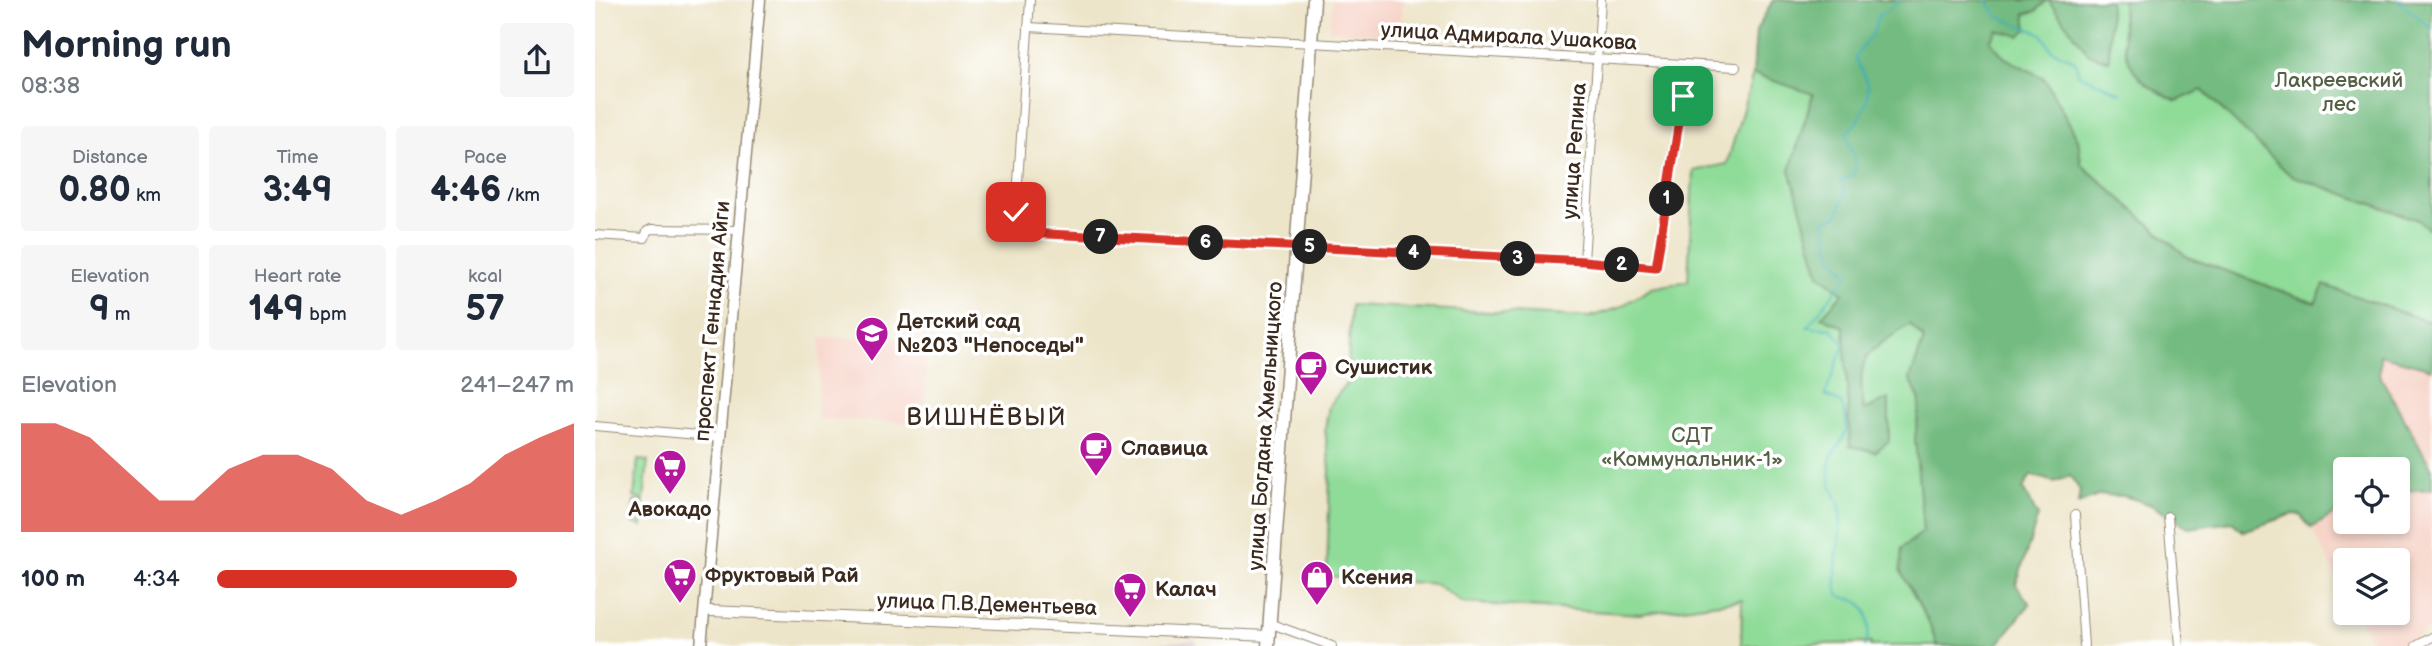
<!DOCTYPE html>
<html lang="en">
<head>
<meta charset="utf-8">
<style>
  :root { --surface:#fff; --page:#f6f6f7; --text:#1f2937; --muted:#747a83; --accent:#d93025 }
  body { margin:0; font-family:"Balsamiq Sans",sans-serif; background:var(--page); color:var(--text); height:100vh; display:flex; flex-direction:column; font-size:26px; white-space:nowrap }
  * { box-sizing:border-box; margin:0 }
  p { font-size:23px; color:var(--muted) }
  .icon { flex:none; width:38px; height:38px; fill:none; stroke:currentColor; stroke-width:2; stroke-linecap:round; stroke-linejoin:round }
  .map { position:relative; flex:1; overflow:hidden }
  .drawer { display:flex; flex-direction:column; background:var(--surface); width:595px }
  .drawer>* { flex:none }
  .buttons { position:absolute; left:1738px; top:457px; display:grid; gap:14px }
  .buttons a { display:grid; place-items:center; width:77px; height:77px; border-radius:7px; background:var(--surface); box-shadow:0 4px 10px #0003; font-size:35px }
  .pin { position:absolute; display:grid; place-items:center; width:60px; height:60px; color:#fff; margin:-30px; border-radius:14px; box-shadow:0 4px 10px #0006 }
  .km { position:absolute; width:35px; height:35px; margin:-18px; border-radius:50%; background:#222; color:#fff; font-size:19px; line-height:35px; text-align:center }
  .round { display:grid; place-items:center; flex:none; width:74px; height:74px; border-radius:7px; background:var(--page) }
  .summary { display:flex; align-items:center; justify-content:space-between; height:119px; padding:0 21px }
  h1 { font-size:38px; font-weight:700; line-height:52px }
  .metrics { display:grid; grid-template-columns:repeat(3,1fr); gap:10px; height:119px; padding:7px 21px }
  .metrics div { display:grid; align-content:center; border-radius:7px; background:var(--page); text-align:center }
  .metrics b { font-size:35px; font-weight:700 }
  .metrics small { font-size:19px; font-weight:400 }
  .metrics p { font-size:19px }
  .chart { height:196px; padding:14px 21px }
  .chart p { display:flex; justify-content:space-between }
  .chart svg { width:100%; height:126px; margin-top:7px; fill:var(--accent); opacity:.7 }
  ul { padding:0 21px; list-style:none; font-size:23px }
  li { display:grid; grid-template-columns:112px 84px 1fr; align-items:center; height:52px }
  li i { height:18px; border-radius:9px; background:var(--accent) }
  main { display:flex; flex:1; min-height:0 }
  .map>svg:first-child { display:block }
</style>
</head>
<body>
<main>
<section class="drawer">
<div class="summary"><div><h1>Morning run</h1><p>08:38</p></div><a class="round"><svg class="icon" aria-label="share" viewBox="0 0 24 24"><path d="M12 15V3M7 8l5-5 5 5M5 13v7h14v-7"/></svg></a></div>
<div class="metrics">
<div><p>Distance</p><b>0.80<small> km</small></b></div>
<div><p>Time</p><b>3:49</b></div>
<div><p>Pace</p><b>4:46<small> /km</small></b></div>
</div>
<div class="metrics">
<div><p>Elevation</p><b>9<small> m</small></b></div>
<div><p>Heart rate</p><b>149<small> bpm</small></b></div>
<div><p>kcal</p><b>57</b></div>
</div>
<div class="chart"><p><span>Elevation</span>241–247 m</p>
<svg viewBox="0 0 160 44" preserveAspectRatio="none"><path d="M0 44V6L10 6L20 11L30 22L40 33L50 33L60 22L70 17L80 17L90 22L100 33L110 38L120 33L130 27L140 17L150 11L160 6V44z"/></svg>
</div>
<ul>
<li><b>100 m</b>4:34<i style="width:84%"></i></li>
</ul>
</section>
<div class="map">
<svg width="1837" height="646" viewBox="0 0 1837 646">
  <rect width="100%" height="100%" fill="#fff"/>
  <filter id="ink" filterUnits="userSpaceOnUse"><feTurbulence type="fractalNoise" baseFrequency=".0143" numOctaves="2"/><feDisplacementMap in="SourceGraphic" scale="14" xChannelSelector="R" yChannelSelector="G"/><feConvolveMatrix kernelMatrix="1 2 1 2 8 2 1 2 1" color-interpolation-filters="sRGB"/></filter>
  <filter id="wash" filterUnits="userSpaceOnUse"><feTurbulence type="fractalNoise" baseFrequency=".00686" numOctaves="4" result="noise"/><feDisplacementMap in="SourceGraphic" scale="28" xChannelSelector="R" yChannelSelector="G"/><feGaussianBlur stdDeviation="1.57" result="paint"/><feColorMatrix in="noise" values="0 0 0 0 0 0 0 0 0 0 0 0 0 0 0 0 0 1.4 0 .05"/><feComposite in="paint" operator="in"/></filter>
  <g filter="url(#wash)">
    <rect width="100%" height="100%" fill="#ede5c9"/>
    <!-- built -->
    <g fill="#f6d1c5">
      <path d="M 737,0 L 808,0 L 805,36 L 734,30 Z"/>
      <path d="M 225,338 L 332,339 L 329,414 L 323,414 L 323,423 L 223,419 Z"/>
      <path d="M 1785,354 L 1837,369 L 1837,469 L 1784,374 Z"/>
      <path d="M 1837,489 L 1837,628 L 1804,646 L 1780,646 L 1761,613 L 1802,612 L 1802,560 L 1750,560 L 1750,591 L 1716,528 L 1750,508 L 1750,522 L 1802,522 L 1803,491 Z"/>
    </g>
    <!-- industrial -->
    <path fill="#d1bfbf" d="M 601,640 L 602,646 L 509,646 Z"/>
    <!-- green -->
    <g fill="#8fdb98" stroke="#65825b" stroke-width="2">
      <path d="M 1453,0 L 1494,54 L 1514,60 L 1515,0 L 1527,0 L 1528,33 L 1607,90 L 1695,175 L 1823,220 L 1837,231 L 1837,323 L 1730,286 L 1720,303 L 1592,257 L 1486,164 L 1483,139 L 1449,78 L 1410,58 L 1395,41 L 1402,30 Z"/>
      <path d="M 1158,74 L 1218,93 L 1195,170 L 1248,293 L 1255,446 L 1294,399 L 1269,411 C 1261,352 1268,355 1315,324 L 1329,340 L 1315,379 L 1325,400 L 1320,439 L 1329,532 L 1307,548 L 1306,570 L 1334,623 L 1342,646 L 1275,646 L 1276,643 L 1146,646 L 1147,600 L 1044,614 L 868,603 L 841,584 L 732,576 L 735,469 L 730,429 L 734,406 L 752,383 L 756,305 L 995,317 L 1023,308 L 1057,288 L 1093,281 L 1098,171 L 1132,164 Z"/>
      <path d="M 43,460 L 53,461 L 49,500 L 39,497 Z"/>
      <path d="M 39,501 L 49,502 L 47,526 L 37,523 Z"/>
    </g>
    <!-- forest -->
    <g fill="#73bb80" stroke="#57724f" stroke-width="2">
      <path d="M 1178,0 L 1452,0 L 1441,11 L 1430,14 L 1432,29 L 1425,36 L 1402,30 L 1395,41 L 1410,58 L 1449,78 L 1483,139 L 1486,164 L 1592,257 L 1720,303 L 1729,285 L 1837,323 L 1837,369 L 1785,355 L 1784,374 L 1837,469 L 1837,489 L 1803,491 L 1802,469 L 1750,469 L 1750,508 L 1716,528 L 1705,515 L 1698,514 L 1648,531 L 1637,522 L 1594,528 L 1554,504 L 1529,496 L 1505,495 L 1483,504 L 1485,490 L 1475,476 L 1459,482 L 1436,475 L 1428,489 L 1443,516 L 1421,585 L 1435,604 L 1401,646 L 1342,646 L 1334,623 L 1305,570 L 1307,548 L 1328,532 L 1320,439 L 1325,400 L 1315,379 L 1329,339 L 1315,324 C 1270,354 1261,354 1269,410 L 1294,399 L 1294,441 L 1280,452 L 1255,446 L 1249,327 L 1226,317 L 1248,293 L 1224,274 L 1195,170 L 1218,94 L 1158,74 L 1161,31 Z"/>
      <path d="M 1453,0 L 1515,0 L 1514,61 L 1494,54 Z"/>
      <path d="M 1527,0 L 1837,0 L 1837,231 L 1823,220 L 1695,175 L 1607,90 L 1582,101 C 1527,76 1529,57 1527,0 Z"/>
    </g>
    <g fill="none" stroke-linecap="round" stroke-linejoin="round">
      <!-- stream -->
      <g stroke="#3fb0b7" stroke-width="2">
        <path d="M 1392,0 L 1402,16 L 1447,34 L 1456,49 L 1481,62 L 1483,74 L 1526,93"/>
        <path d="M 1803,0 L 1837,29"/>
        <path d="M 1270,646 C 1275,633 1277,607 1260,600 C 1254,598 1249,599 1243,595 C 1237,568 1246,542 1246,514 C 1246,500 1234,488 1234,473 C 1232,442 1264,445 1246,403 L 1230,395 L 1249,344 L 1237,329 L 1212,327 L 1253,275 L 1237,256 L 1229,221 L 1242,216 L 1250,193 L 1246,181 L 1258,175 L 1261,163 L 1251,134 C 1263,123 1277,100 1272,83 C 1270,74 1263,67 1260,57 L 1279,31 L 1283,16 L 1303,3 L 1303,0"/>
      </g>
    </g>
  </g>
  <g filter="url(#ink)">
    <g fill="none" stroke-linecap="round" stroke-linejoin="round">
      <defs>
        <g id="minor">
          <path d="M 435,0 L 421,212 L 424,228 L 433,233 L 989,261 L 1061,268 L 1091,64"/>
          <path d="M 433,27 L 1141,67"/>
          <path d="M 0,235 L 50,238 L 52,231 L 56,229 L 144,230"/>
          <path d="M 989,261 L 1006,0"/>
          <path d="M 0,426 L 126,437"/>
          <path d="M 1480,515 L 1489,646"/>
          <path d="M 1573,517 L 1584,646"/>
          <path d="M 674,623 L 737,646"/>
          <path d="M 1821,646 L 1837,637"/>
        </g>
        <path id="tertiary" d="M 116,611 L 673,636"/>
        <path id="secondary" d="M 106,646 L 165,0"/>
        <path id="primary" d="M 673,646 L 719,0"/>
      </defs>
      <!-- minor casing -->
      <use href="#minor" stroke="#948874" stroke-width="10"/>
      <!-- tertiary casing -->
      <use href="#tertiary" stroke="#948874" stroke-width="12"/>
      <!-- secondary casing -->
      <use href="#secondary" stroke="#948874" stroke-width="13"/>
      <!-- primary casing -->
      <use href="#primary" stroke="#948874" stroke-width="15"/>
      <!-- minor -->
      <use href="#minor" stroke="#fff" stroke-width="8"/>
      <!-- tertiary -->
      <use href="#tertiary" stroke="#fff" stroke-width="10"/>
      <!-- secondary -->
      <use href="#secondary" stroke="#fff" stroke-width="10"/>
      <!-- primary -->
      <use href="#primary" stroke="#fff" stroke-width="12"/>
    </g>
  </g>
  <g fill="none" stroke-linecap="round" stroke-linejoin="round" filter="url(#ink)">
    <defs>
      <path id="route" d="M 421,212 L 424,228 L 433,233 L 989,261 L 1061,268 L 1088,96"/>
    </defs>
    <!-- route casing -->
    <use href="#route" stroke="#fff" stroke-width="14"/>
    <!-- route -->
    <use href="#route" stroke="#d93025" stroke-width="9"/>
  </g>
  <!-- icons -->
  <defs>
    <symbol id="school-pin" viewBox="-11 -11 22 30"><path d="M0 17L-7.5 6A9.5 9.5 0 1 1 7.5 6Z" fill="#b5179e" stroke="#fff"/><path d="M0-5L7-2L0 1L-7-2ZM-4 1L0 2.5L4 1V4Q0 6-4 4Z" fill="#fff"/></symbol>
    <symbol id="cafe-pin" viewBox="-11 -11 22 30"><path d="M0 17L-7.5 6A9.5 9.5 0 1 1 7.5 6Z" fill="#b5179e" stroke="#fff"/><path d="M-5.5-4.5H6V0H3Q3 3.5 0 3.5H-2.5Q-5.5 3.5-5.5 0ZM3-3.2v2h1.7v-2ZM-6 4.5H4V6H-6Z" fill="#fff"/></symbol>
    <symbol id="supermarket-pin" viewBox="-11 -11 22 30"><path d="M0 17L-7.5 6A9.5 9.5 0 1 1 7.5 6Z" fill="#b5179e" stroke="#fff"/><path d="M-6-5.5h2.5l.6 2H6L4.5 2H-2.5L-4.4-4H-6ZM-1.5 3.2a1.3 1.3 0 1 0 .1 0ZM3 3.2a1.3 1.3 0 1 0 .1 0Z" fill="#fff"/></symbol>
    <symbol id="shop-pin" viewBox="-11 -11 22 30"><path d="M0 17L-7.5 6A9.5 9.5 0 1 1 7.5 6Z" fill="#b5179e" stroke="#fff"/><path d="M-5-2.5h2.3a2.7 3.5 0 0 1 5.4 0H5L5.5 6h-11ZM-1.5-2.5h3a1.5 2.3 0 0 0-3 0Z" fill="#fff"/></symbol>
  </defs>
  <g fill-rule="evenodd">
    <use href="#school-pin" x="258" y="314" width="38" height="52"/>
    <use href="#cafe-pin" x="697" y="348" width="38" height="52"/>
    <use href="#cafe-pin" x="482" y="429" width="38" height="52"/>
    <use href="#supermarket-pin" x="56" y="447" width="38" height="52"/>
    <use href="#supermarket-pin" x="66" y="556" width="38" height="52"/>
    <use href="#shop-pin" x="703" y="558" width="38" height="52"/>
    <use href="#supermarket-pin" x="516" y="570" width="38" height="52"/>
  </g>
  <g text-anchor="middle" stroke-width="7" stroke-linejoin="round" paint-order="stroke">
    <!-- street labels -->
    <g font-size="21" fill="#3b2a1e" stroke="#fff">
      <text transform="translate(914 36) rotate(3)" y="7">улица Адмирала Ушакова</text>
      <text transform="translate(979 151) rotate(-86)" y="7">улица Репина</text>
      <text transform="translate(117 321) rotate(-85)" y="7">проспект Геннадия Айги</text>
      <text transform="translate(670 426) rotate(-86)" y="7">улица Богдана Хмельницкого</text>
      <text transform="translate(392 604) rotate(2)" y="7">улица П.В.Дементьева</text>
    </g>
    <!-- park labels -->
    <g font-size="21" fill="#545f43" stroke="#fff">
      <text x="1744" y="87">Лакреевский<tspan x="1744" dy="24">лес</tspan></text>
      <text x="1097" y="442">СДТ<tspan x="1097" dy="24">«Коммунальник-1»</tspan></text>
    </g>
    <!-- poi labels -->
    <g font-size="21" font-weight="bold" fill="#3b2a1e" stroke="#fff" text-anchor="start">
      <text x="302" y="328">Детский сад<tspan x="302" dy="24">№203 "Непоседы"</tspan></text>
      <text x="740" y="374">Сушистик</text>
      <text x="526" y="455">Славица</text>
      <text x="75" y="516" text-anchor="middle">Авокадо</text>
      <text x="110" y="582">Фруктовый Рай</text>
      <text x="746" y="584">Ксения</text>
      <text x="560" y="596">Калач</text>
    </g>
    <!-- quarter labels -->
    <g font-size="24" letter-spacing="2" fill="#3b2a1e" stroke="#fff">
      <text x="392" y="425">ВИШНЁВЫЙ</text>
    </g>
  </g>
</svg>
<div class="buttons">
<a><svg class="icon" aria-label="locate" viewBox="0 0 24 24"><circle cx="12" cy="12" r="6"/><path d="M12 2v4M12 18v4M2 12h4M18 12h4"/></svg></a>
<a><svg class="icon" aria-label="layers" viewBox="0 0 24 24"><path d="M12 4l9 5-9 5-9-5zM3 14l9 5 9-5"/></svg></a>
</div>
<div class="pin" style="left:1088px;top:96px;background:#1e9e55"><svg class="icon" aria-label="arrive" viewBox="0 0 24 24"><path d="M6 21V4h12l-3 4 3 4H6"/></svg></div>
<div class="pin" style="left:421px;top:212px;background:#d93025"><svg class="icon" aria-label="check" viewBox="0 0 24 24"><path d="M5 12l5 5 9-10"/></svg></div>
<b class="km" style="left:1072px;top:199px">1</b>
<b class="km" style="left:1027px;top:265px">2</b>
<b class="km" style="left:923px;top:259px">3</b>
<b class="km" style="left:819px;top:253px">4</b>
<b class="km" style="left:715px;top:247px">5</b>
<b class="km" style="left:611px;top:243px">6</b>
<b class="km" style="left:506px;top:237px">7</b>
</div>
</main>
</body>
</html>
